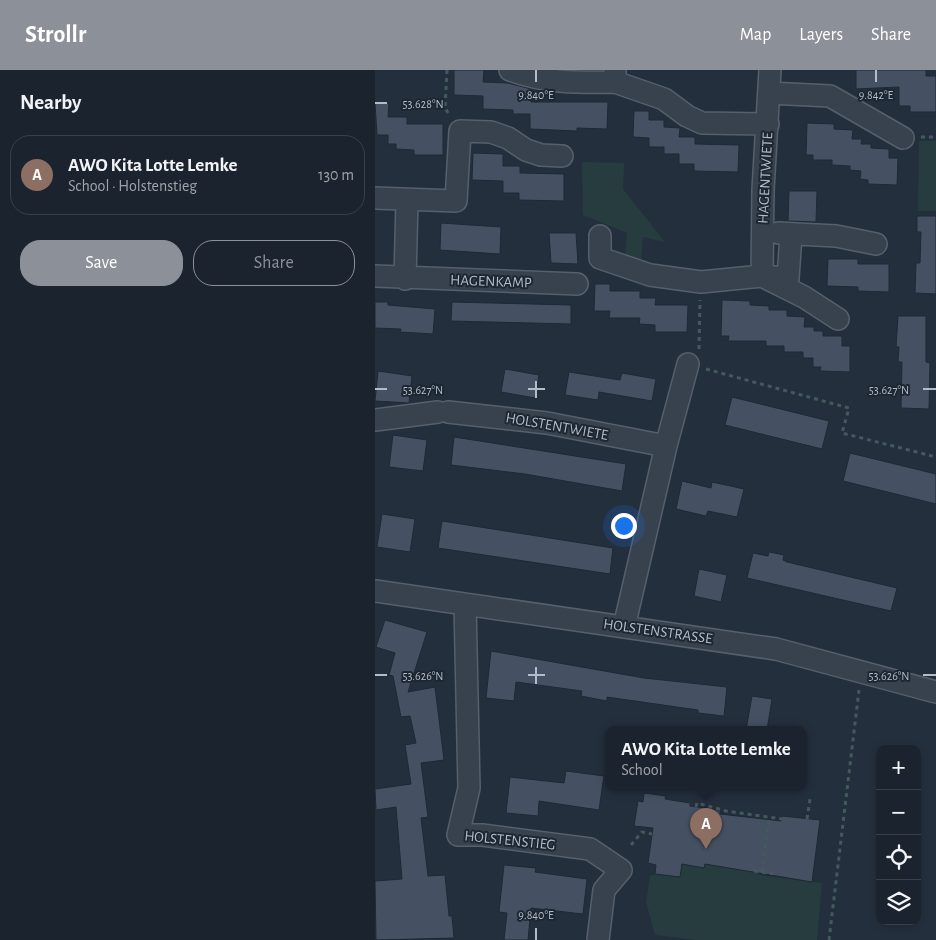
<!DOCTYPE html>
<meta charset="utf-8">
<style>
body{margin:0;font-family:"Alegreya Sans",sans-serif;background:#242b36;color:#f1f3f6}
.controls{position:absolute;right:15px;bottom:15px;display:grid;overflow:hidden;border-radius:10px;box-shadow:0 2px 8px #0003}
.controls button{width:45px;height:45px;display:grid;place-items:center;padding:0;border:0;border-bottom:1px solid #39404a;background:#1b232e;color:#f1f3f6;font:25px sans-serif}
.you{position:absolute;left:248px;top:455px;width:18px;height:18px;margin:-12px;border:4px solid #fff;border-radius:50%;background:#1a73e8;box-shadow:0 0 0 8px #1a73e833}
.badge{display:grid;place-items:center;width:32px;height:32px;border-radius:50%;background:#8c9099;color:#fff;font-size:16px;font-weight:700}
.pin{position:absolute;translate:-50% -41px;filter:drop-shadow(0 1px 2px #0008)}
.pin::after{content:'';position:absolute;top:26px;width:18px;height:15px;background:inherit;clip-path:polygon(0 0,100% 0,50% 100%)}
.popup{position:absolute;left:230px;top:656px;width:202px;height:65px;box-sizing:border-box;display:grid;place-content:center;border-radius:10px;background:#1b232e;filter:drop-shadow(0 1px 4px #0005);font-size:16px;white-space:nowrap;color:#a0a4aa}
.popup b{font-size:19px;color:#f1f3f6}
.popup::after{content:'';position:absolute;left:50%;top:100%;margin-left:-10px;border:10px solid transparent;border-top-color:#1b232e}
.list{margin:0;padding:0;list-style:none}
h2{display:flex;justify-content:space-between;align-items:center;height:65px;margin:0;padding:0 20px;font-size:21px}
h2 small{font-size:16px;font-weight:400;color:#a0a4aa}
.list li{display:grid;grid-template-columns:32px 1fr auto;gap:15px;align-items:center;box-sizing:border-box;height:80px;margin:0 10px 10px;padding:0 10px;border:1px solid #39404a;border-radius:20px}
.list b{display:block;font-size:19px;white-space:nowrap}
.list p{margin:0;font-size:16px;white-space:nowrap;color:#a0a4aa}
.list em{font-size:16px;font-style:normal;color:#a0a4aa}
.actions{display:flex;gap:10px;padding:15px 20px}
.actions a{flex:1;padding:11px 0;border:1px solid #8c9099;border-radius:20px;text-align:center;font-size:18px;color:#8c9099}
.actions .main{background:#8c9099;color:#fff}
.icon{flex:none;width:28px;height:28px;fill:none;stroke:currentColor;stroke-width:2;stroke-linecap:round;stroke-linejoin:round}
.map{position:relative;flex:none;width:561px;height:870px;overflow:hidden}
header{display:flex;align-items:center;gap:30px;box-sizing:border-box;height:70px;padding:0 25px;background:#8c9099;color:#fff}
header strong{font-size:24px}
nav{display:flex;gap:28px;margin-inline-start:auto;font-size:18px}
main{display:flex}
aside{flex:1;background:#1b232e}
.map>svg:first-child{display:block}
.green{fill:#263c3f}
.building{fill:#455162;stroke:#1f2835}
.lines{fill:none;stroke-linecap:round;stroke-linejoin:round}
.minor-casing{stroke:#565f6c;stroke-width:24}
.path{stroke:#44595c;stroke-width:3;stroke-dasharray:4 4;stroke-linecap:butt}
.minor{stroke:#38414e;stroke-width:21}
.ticks{fill:none;stroke:#b4bcc9;stroke-width:2}
.labels{text-anchor:middle;stroke-width:4;stroke-linejoin:round;paint-order:stroke}
.street-label{font-size:15px;fill:#b4bcc9;stroke:#1d2633}
.ticks-label{font-size:12px;text-anchor:middle;fill:#b4bcc9;stroke:#1d2633;stroke-width:4;stroke-linejoin:round;paint-order:stroke}
</style>
<header>
<strong>Strollr</strong>
<nav><a>Map</a><a>Layers</a><a>Share</a></nav>
</header>
<main>
<aside>
<h2>Nearby<small></small></h2>
<ul class="list">
<li><span class="badge" style="background:#8d6e63">A</span><div><b>AWO Kita Lotte Lemke</b><p>School · Holstenstieg</p></div><em>130 m</em></li>
</ul>
<div class="actions"><a class="main">Save</a><a>Share</a></div>
</aside>
<div class="map">
<svg width="561" height="870" viewBox="0 0 561 870">
<rect width="100%" height="100%" fill="#242f3e"/>
<!-- green -->
<path class="green" d="M544 71H561V141H543Z
M207 92 249 93 248 119 290 172 268 167 266 191 250 186 252 163 208 145Z
M307 794 329 798 330 794 360 799H384V805L447 813 442 870H322L280 865 271 832 275 806 280 804 305 807Z"/>
<!-- building -->
<path class="building" d="M79 0H109L108 12 133 13 156 19V32H233L232 59 202 58V61L155 59V44H138V40L108 39V26L79 25Z
M481 0H551V6H561V42H535V36H524V17L481 19Z
M0 33H14L13 47H32V54H68V85H39V80L21 79V74H13V65H2Z
M259 41H274V50H289V57L305 58 304 67H320V74L364 75 363 102 319 101V94H304V84H289V77H274V68L258 67Z
M432 53 459 54V59L478 60 477 69H487L486 74H496V78L514 79V88H523L522 115 493 114V110L485 109 486 101 475 100V96L457 95V90H438V85H431Z
M98 83 128 84V96H145V103L189 104V131L144 130V123H128V111L97 110Z
M414 121H442L441 152 413 151Z
M542 146H561V224L540 223 541 193H545L546 162H542Z
M66 153 126 157 125 184 65 180Z
M174 163H201L203 194 176 193Z
M453 189H483V194H514V222L483 221V217L452 216Z
M220 214H235V221H265V228H281L280 235H313L312 262H280V255L264 254 265 248H234L235 241H219Z
M347 230 375 231V235L394 236V240H412V246L430 247 429 257H439V261H448V266H467V276H475V302L445 301 446 297H438V288H428V282H409V276H391V271H353L354 266H346Z
M0 232H13V235L60 239 58 264 25 262 26 259 0 258Z
M77 232 196 235V254L76 251Z
M523 246H551V292L555 293 554 339 526 338 527 292H523L524 277H521Z
M130 299 164 305 160 328 126 322Z
M3 301 37 306 34 333 0 331Z
M194 302 245 310 247 303 281 309 277 331 224 322 223 330 190 325Z
M357 327 454 351 447 379 350 355Z
M18 365 52 370 48 401 14 397Z
M79 367 251 394 247 421 150 404 76 395Z
M475 383 561 404V434L468 411Z
M307 411 336 418 337 412 369 419 362 447 333 441 331 446 301 439Z
M7 444 40 449 35 482 2 477Z
M67 451 238 478 235 504 63 478Z
M394 482 409 485 408 490 412 492 522 518 516 541 372 508 378 483 393 486Z
M324 499 352 505 346 532 319 526Z
M10 550 52 562 33 622 60 617 69 690 46 693 53 747 46 748 53 806 70 805 74 846H77L79 868 1 870 0 811 27 809 21 737 1 740 0 719 36 714 30 675 41 673 35 646 26 647 18 606 14 605 20 583 1 577Z
M116 581 269 608 352 617 349 646 323 643V640L232 627V631L206 626 207 621 141 612 139 631 111 628Z
M377 626 397 629 392 660H371Z
M191 701 229 706 224 740 164 731 163 746 131 743 135 707 189 713Z
M269 723 291 726 290 729 315 733V736L338 739 345 741V744L406 751 407 746 445 750 437 812 330 794 329 798 307 794 305 807 280 804 281 795 273 793 278 758 259 756 263 731 268 732Z
M129 795 161 798 160 802 212 809 208 844 156 838 153 870H129L132 843 124 842Z"/>
<g class="lines">
<defs>
<path id="minor" d="M135 0C170 13 204 13 240 12
M240 0V12L289 29 312 46 327 53 393 54
M395 0 388 120 387 206 413 208 416 165
M394 23 455 26 528 68
M0 128 81 131 85 61 116 62 133 68 151 80 166 85 187 86
M403 163 461 166 501 174
M225 166V188L275 205 326 212 387 206 429 227 463 249
M0 206 202 214
M30 209 32 130
M73 342 172 353 291 376
M0 350 63 342
M0 521 401 579 561 622
M90 534 94 718 83 765H107L215 779 246 800 229 820 223 870
M249 557 291 376 313 294"/>
</defs>
<!-- minor casing -->
<use href="#minor" class="minor-casing"/>
<!-- path -->
<path class="path" d="M72 0 70 38 75 46
M546 67H561
M324 279 325 230
M331 299 474 338 467 363 561 387
M321 737 322 733 351 741 407 749
M432 749 435 729
M256 775 267 762 277 764
M379 801 400 804
M387 802 394 747
M454 870 484 620"/>
<!-- minor -->
<use href="#minor" class="minor"/>
</g>
<!-- ticks -->
<path class="ticks" d="M161 0V12M501 0V12M0 33H12M161 311V328M0 319H12M153 319H170M548 319H561M161 597V614M0 605H12M153 605H170M548 605H561M161 858V870"/>
<g class="labels">
<!-- street labels -->
<g class="street-label">
<text transform="translate(390 108) rotate(-87)" y="5">HAGENTWIETE</text>
<text transform="translate(116 211) rotate(2)" y="5">HAGENKAMP</text>
<text transform="translate(182 356) rotate(10)" y="5">HOLSTENTWIETE</text>
<text transform="translate(283 561) rotate(8)" y="5">HOLSTENSTRASSE</text>
<text transform="translate(135 770) rotate(6)" y="5">HOLSTENSTIEG</text>
</g>
</g>
<g class="ticks-label">
<text x="161" y="29">9.840°E</text>
<text x="501" y="29">9.842°E</text>
<text x="48" y="38">53.628°N</text>
<text x="48" y="324">53.627°N</text>
<text x="514" y="324">53.627°N</text>
<text x="48" y="610">53.626°N</text>
<text x="514" y="610">53.626°N</text>
<text x="161" y="849">9.840°E</text>
</g>
</svg>
<div class="controls">
<button>+</button>
<button>−</button>
<button><svg class="icon" aria-label="locate" viewBox="0 0 24 24"><circle cx="12" cy="12" r="6"/><path d="M12 2v4M12 18v4M2 12h4M18 12h4"/></svg></button>
<button><svg class="icon" aria-label="layers" viewBox="0 0 24 24"><path d="M12 4l9 5-9 5-9-5zM3 14l9 5 9-5"/></svg></button>
</div>
<div class="you"></div>
<div class="pin badge" style="left:331px;top:779px;background:#8d6e63">A</div>
<div class="popup"><b>AWO Kita Lotte Lemke</b>School</div>
</div>
</main>
